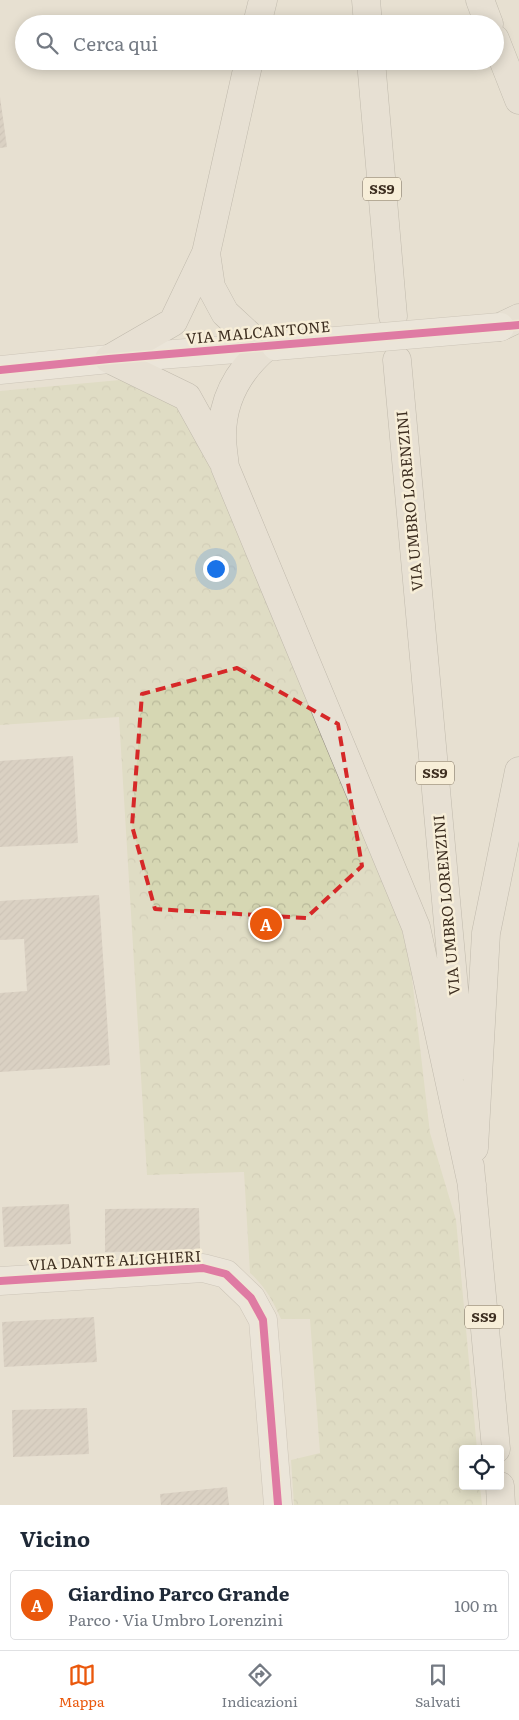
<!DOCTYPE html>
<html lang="it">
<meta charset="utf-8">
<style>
body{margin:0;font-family:Literata,serif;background:#f6f6f7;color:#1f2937}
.controls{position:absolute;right:15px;bottom:15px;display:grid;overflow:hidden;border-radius:5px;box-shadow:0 2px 12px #0003}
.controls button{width:45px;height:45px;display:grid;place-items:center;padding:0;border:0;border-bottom:1px solid #e0e1e3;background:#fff;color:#1f2937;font:25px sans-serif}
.you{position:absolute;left:215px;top:568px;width:18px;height:18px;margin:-12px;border:4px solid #fff;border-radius:50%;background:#1a73e8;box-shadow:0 0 0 8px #1a73e833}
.badge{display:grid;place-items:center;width:32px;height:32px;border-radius:50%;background:#ea580c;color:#fff;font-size:16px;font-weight:700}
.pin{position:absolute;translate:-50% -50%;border:2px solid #fff;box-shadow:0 1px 5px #0006}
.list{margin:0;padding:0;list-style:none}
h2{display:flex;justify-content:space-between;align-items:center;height:65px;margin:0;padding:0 20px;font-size:21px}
h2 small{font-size:16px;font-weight:400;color:#747a83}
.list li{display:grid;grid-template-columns:32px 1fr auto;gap:15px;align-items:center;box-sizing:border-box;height:70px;margin:0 10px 10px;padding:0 10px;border:1px solid #e0e1e3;border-radius:5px}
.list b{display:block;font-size:19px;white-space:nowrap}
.list p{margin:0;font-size:16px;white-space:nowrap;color:#747a83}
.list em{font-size:16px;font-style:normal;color:#747a83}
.icon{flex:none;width:28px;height:28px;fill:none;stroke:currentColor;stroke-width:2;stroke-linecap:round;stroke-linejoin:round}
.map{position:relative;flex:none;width:519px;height:1505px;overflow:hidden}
.search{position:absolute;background:#fff;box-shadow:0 2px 12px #0003;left:15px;right:15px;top:15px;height:55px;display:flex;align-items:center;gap:12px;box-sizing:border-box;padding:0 18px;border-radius:28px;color:#747a83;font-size:19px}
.sheet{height:145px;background:#fff}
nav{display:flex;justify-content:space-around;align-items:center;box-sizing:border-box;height:70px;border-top:1px solid #e0e1e3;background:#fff;font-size:14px;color:#747a83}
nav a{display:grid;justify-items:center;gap:2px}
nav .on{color:#ea580c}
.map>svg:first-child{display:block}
.park{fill:url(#park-crowns)}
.building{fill:url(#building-hatch)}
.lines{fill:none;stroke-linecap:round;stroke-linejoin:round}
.minor-casing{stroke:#ada599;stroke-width:29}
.major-casing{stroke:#928b80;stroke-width:29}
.minor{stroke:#efebe3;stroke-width:28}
.major{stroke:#e6e1d4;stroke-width:28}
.minor-bridge-casing{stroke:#ada599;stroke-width:29;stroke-linecap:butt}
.minor-bridge{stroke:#efebe3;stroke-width:28}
.cycleway-casing{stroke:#f7eed8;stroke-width:11}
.cycleway{stroke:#d6006c;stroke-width:8}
.marked{fill:none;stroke:#d62828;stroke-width:4;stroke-dasharray:10 6;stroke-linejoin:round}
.labels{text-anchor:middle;stroke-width:5;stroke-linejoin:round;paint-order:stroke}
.shield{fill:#f7eed8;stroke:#756857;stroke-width:1}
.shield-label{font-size:14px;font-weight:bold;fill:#3d2e20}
.street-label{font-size:15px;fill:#3d2e20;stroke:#f7eed8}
</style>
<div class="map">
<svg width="519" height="1505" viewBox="0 0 519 1505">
<defs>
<pattern id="park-crowns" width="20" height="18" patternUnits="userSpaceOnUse" patternTransform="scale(1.25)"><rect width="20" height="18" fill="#d6d7b3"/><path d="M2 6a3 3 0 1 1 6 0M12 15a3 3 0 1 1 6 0" fill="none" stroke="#b9b99a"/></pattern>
<pattern id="building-hatch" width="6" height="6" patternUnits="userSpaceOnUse" patternTransform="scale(1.25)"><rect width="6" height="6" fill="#cbbfb2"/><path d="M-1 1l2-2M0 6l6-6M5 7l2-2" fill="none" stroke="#afa499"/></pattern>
</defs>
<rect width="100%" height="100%" fill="#e7e0d1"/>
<!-- park -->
<path class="park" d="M120 380 158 393 185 411 209 442 391 888 410 961 430 1133 456 1220 477 1449H463V1486H480L482 1505H294L291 1460 320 1453 310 1319H281C273 1301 265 1286 250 1273L244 1172 147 1175 119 717 0 725V391Z"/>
<!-- building -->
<path class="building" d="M0 97 7 147 0 148Z
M73 756 78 843 0 847V761Z
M99 895 110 1065 0 1072V993L27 991 24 939 0 940V901Z
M69 1204 71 1244 4 1247 2 1207Z
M199 1208 200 1251 105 1252V1209Z
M94 1317 97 1362 4 1367 2 1322Z
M87 1408 89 1454 13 1457 12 1410Z
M227 1487 229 1505H161L160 1494Z"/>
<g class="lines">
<defs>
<path id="minor" d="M0 370 109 359 276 346
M0 1281 203 1268 226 1274 251 1298 263 1320 278 1505"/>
<path id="major" d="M366 0 368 24
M480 0 489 24
M257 24 263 0
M495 39 519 100
M249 61 206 253 211 287 225 313 252 338 266 347C239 370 222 398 222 436 222 446 224 457 225 467L416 927 472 1185
M371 61 393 316
M500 327 519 318
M109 359 187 397 222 460
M109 359 173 322 206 253
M397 360 461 1066
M474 1148 486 933 519 771
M470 1166 496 1449
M500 1486 501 1505"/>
</defs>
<!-- minor casing -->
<use href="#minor" class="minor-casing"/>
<!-- major casing -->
<use href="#major" class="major-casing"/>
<!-- minor -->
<use href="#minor" class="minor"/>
<!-- major -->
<use href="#major" class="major"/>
<defs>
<path id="minor-bridge" d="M276 346 500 327"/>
</defs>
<!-- minor-bridge casing -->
<use href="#minor-bridge" class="minor-bridge-casing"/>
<!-- minor-bridge -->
<use href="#minor-bridge" class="minor-bridge"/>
<defs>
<path id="cycleway" d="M0 370 109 359 519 325
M0 1281 203 1268 226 1274 251 1298 263 1320 278 1505"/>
</defs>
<!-- cycleway casing -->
<use href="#cycleway" class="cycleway-casing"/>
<!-- cycleway -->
<use href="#cycleway" class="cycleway"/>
</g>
<!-- marked area -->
<path d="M0 0H519V1505H0ZM237 668 338 724 362 866 306 918 155 909 132 826 142 694Z" fill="#e7e0d1" fill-opacity=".55" fill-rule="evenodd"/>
<path class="marked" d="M237 668 338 724 362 866 306 918 155 909 132 826 142 694Z"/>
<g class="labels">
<!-- shield labels -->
<g class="shield">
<rect x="363" y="177.5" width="38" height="23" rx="4"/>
<rect x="416" y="761.5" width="38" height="23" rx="4"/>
<rect x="465" y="1305.5" width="38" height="23" rx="4"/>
</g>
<g class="shield-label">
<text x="382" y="194">SS9</text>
<text x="435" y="778">SS9</text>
<text x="484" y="1322">SS9</text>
</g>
<!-- street labels -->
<g class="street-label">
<text transform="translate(258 333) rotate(-5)" y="5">VIA MALCANTONE</text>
<text transform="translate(410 501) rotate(-95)" y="5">VIA UMBRO LORENZINI</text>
<text transform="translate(447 905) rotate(-95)" y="5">VIA UMBRO LORENZINI</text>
<text transform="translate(115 1261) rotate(-3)" y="5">VIA DANTE ALIGHIERI</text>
</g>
</g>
</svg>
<div class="controls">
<button><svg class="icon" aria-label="locate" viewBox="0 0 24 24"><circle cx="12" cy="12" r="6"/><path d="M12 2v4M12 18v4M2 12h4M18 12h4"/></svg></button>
</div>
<div class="you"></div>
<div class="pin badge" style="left:266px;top:924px">A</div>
<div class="search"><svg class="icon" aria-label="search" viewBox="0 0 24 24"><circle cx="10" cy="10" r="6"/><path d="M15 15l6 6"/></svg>Cerca qui</div>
</div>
<section class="sheet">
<h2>Vicino<small></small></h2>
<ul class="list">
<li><span class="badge">A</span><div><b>Giardino Parco Grande</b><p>Parco · Via Umbro Lorenzini</p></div><em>100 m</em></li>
</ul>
</section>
<nav>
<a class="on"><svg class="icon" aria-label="map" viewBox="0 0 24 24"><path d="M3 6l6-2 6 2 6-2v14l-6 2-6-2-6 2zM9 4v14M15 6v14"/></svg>Mappa</a>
<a><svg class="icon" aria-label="directions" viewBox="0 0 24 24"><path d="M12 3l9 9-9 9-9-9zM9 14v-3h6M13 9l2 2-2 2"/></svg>Indicazioni</a>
<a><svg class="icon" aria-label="saved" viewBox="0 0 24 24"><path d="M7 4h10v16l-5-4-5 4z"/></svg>Salvati</a>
</nav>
